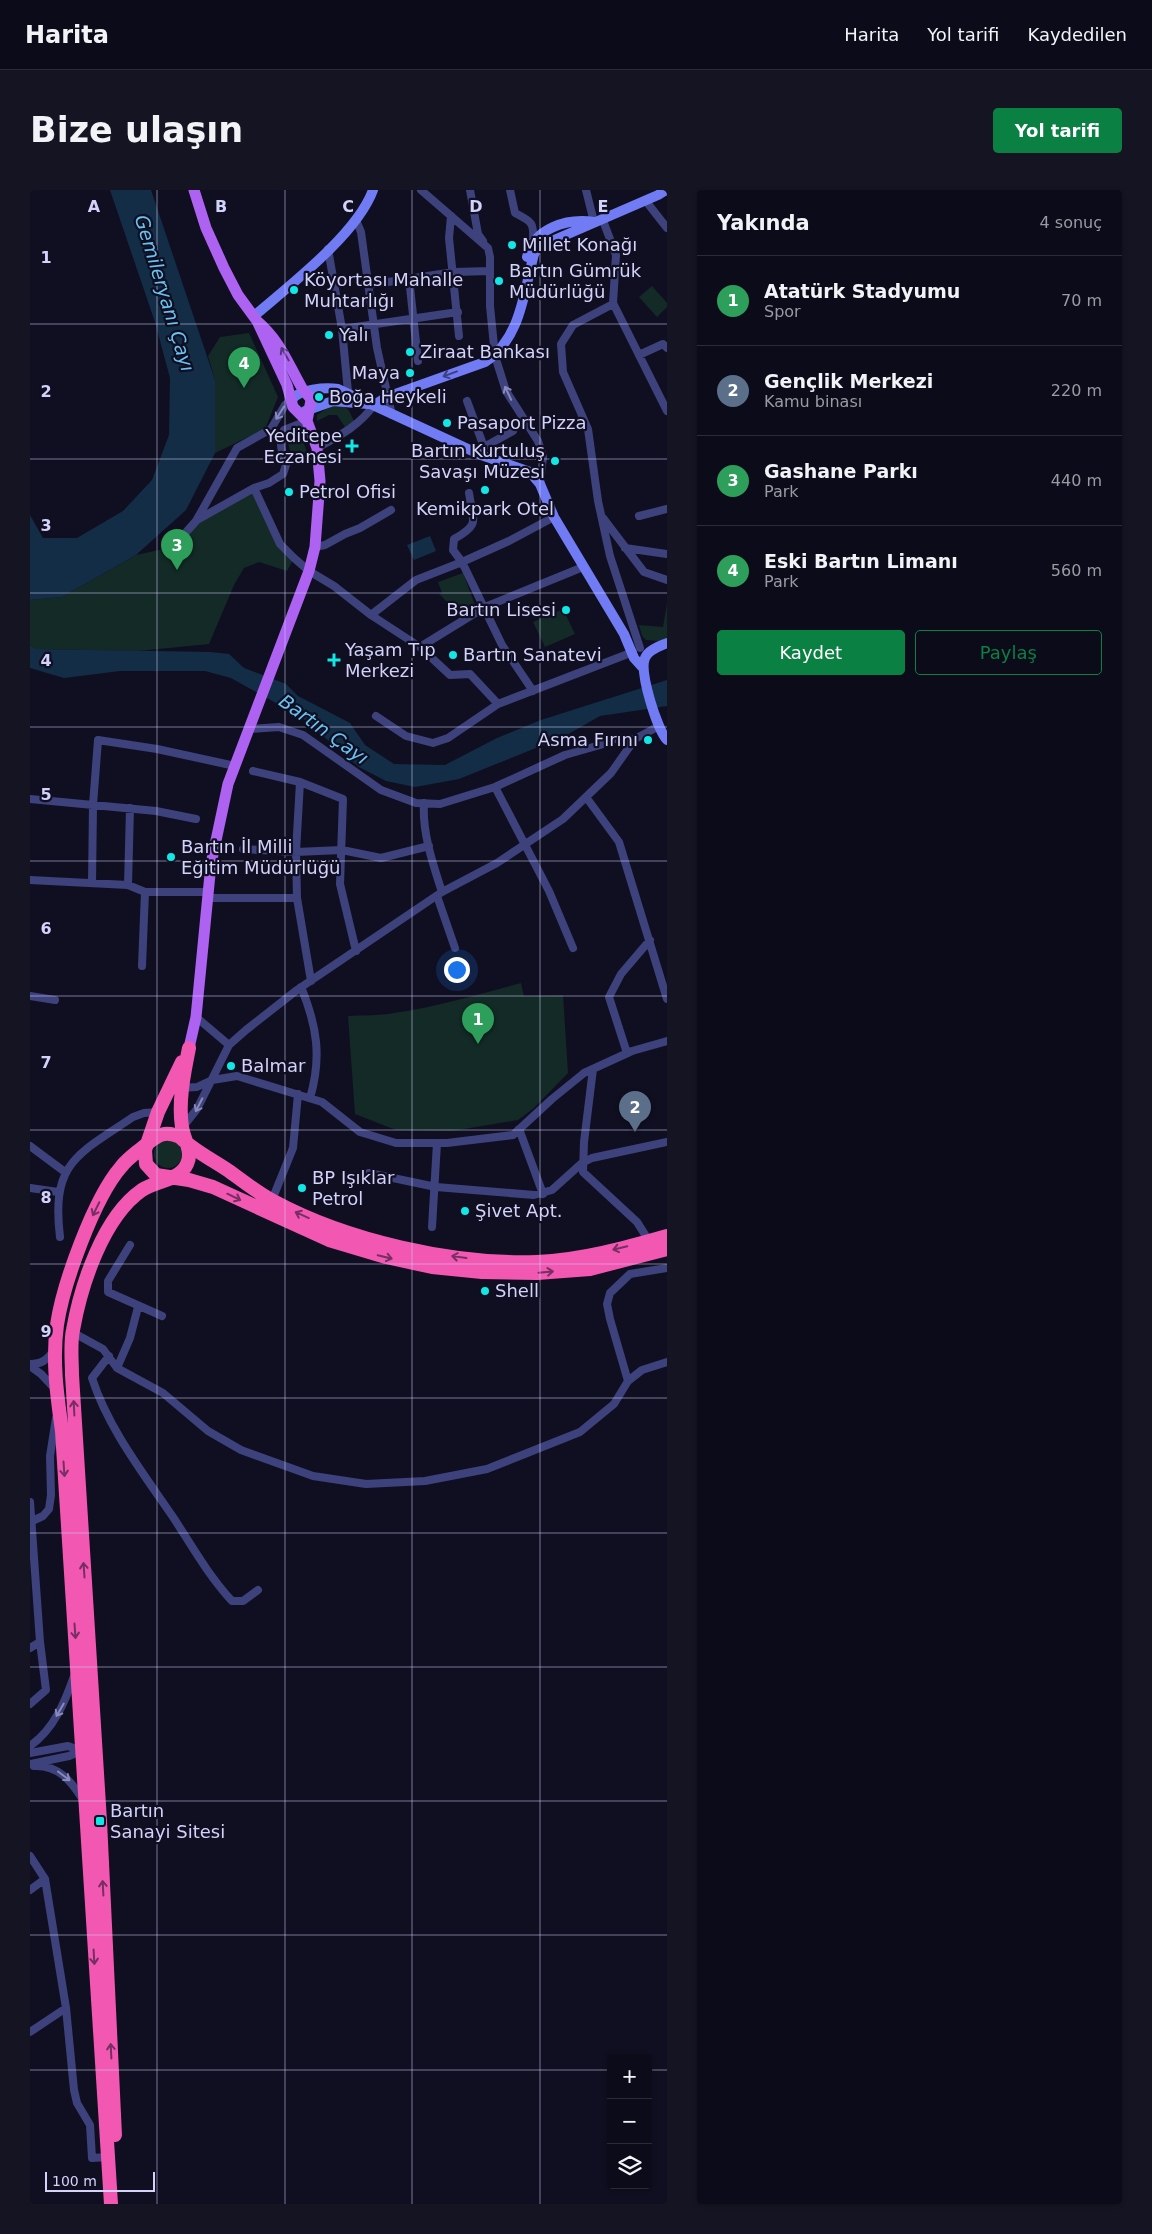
<!DOCTYPE html>
<html lang="tr">
<meta charset="utf-8">
<style>
body{margin:0;font-family:"DejaVu Sans",sans-serif;background:#151422;color:#f1f3f6}
.controls{position:absolute;right:15px;bottom:15px;display:grid;overflow:hidden;border-radius:5px;box-shadow:0 1px 4px #0004}
.controls button{width:45px;height:45px;display:grid;place-items:center;padding:0;border:0;border-bottom:1px solid #2c2b38;background:#0c0b19;color:#f1f3f6;font:25px sans-serif}
.scale{position:absolute;left:15px;bottom:12px;width:110px;box-sizing:border-box;padding-left:5px;border:2px solid #d2d2fb;border-top:0;font-size:14px;line-height:18px;white-space:nowrap;color:#d2d2fb;-webkit-text-stroke:4px #100f21;paint-order:stroke}
.you{position:absolute;left:426px;top:779px;width:18px;height:18px;margin:-12px;border:4px solid #fff;border-radius:50%;background:#1a73e8;box-shadow:0 0 0 8px #1a73e833}
.badge{display:grid;place-items:center;width:32px;height:32px;border-radius:50%;background:#0b8043;color:#fff;font-size:16px;font-weight:700}
.pin{position:absolute;translate:-50% -41px;filter:drop-shadow(0 1px 2px #0008)}
.pin::after{content:'';position:absolute;top:26px;width:18px;height:15px;background:inherit;clip-path:polygon(0 0,100% 0,50% 100%)}
.list{margin:0;padding:0;list-style:none}
h2{display:flex;justify-content:space-between;align-items:center;height:65px;margin:0;padding:0 20px;font-size:21px}
h2 small{font-size:16px;font-weight:400;color:#9a9ba2}
.list li{display:grid;grid-template-columns:32px 1fr auto;gap:15px;align-items:center;box-sizing:border-box;height:90px;padding:0 20px;border-top:1px solid #2c2b38}
.list b{display:block;font-size:19px;white-space:nowrap}
.list p{margin:0;font-size:16px;white-space:nowrap;color:#9a9ba2}
.list em{font-size:16px;font-style:normal;color:#9a9ba2}
.actions{display:flex;gap:10px;padding:15px 20px}
.actions a{flex:1;padding:11px 0;border:1px solid #0b8043;border-radius:5px;text-align:center;font-size:18px;color:#0b8043}
.actions .main{background:#0b8043;color:#fff}
.icon{flex:none;width:28px;height:28px;fill:none;stroke:currentColor;stroke-width:2;stroke-linecap:round;stroke-linejoin:round}
.map{position:relative;flex:none;width:637px;height:2014px;overflow:hidden;border-radius:5px}
header{display:flex;align-items:center;gap:30px;box-sizing:border-box;height:70px;padding:0 25px;background:#0c0b19;border-bottom:1px solid #2c2b38}
header strong{font-size:24px}
nav{display:flex;gap:28px;margin-inline-start:auto;font-size:18px}
.intro{display:flex;align-items:center;justify-content:space-between;box-sizing:border-box;height:120px;padding:0 30px}
h1{margin:0;font-size:35px}
.button{padding:12px 22px;border-radius:5px;background:#0b8043;color:#fff;font-size:18px;font-weight:700}
main{display:flex;gap:30px;padding:0 30px}
aside{flex:1;background:#0c0b19;border-radius:5px;box-shadow:0 1px 4px #0004}
.map>svg:first-child{display:block}
.green{fill:#132a27}
.water{fill:#132d46}
.lines{fill:none;stroke-linecap:round;stroke-linejoin:round}
.street{stroke:#3e427c;stroke-width:8}
.secondary{stroke:#717cf4;stroke-width:10}
.primary{stroke:#ad62f2;stroke-width:11}
.highway{stroke:#f257b2;stroke-width:14}
.oneway{stroke:#57347f}
.oneway2{stroke:#3c4080}
.oneway3{stroke:#888abc}
.oneway4{stroke:#762f62}
.grid{fill:none;stroke:#d2d2fb;stroke-width:1;stroke-opacity:0.55}
.poi-dot{fill:#13e7e5;stroke:#100f21;stroke-width:2}
.labels{text-anchor:middle;stroke-width:4.5;stroke-linejoin:round;paint-order:stroke}
.poi-label{font-size:18px;fill:#d2d2fb;stroke:#100f21;text-anchor:start}
.water-label{font-size:19px;font-style:italic;fill:#69c2f3;stroke:#100f21}
.grid-label{font-size:16px;text-anchor:middle;font-weight:bold;fill:#d2d2fb;stroke:#100f21;stroke-width:4.5;stroke-linejoin:round;paint-order:stroke}
</style>
<header>
<strong>Harita</strong>
<nav><a>Harita</a><a>Yol tarifi</a><a>Kaydedilen</a></nav>
</header>
<div class="intro"><h1>Bize ulaşın</h1><a class="button">Yol tarifi</a></div>
<main>
<div class="map">
<svg width="637" height="2014" viewBox="0 0 637 2014">
<rect width="100%" height="100%" fill="#100f21"/>
<!-- green -->
<path class="green" d="M622 96 637 113V117L627 127 609 107Z
M219 143 248 207 235 239 185 263V190L178 166 190 147Z
M301 216C318 216 317 216 324 231L315 237 307 225H299L287 231V225Z
M270 242 279 268 268 276C261 261 250 250 270 242Z
M224 298 250 354 264 368 257 381 229 372 214 378 204 395 179 454 108 461 6 459 0 455V410L32 407 106 365 143 357 166 331Z
M433 383 445 415 431 425 409 404 412 403 408 392Z
M637 413V448L630 451 616 450 612 446 609 435 633 437Z
M533 419 545 444 515 457 503 432Z
M491 793 494 806 533 805 538 883 504 918 488 930 422 941 366 940 325 924 318 826C333 825 349 826 364 823 407 817 449 804 491 793Z
M124 964a14 14 0 1 1 28 0a14 14 0 1 1-28 0Z"/>
<!-- water -->
<path class="water" d="M80 0H121L185 190V263L156 320 106 365 32 407 0 410V325L13 348H47L93 321 122 290 139 245 140 188 125 132Z
M400 346 406 361 384 370 377 355Z
M0 455 6 459 181 462 199 464 214 478 256 494 268 506 320 533 335 555 364 574 415 575 467 548 511 530 637 490V516L570 526 533 547 429 589 385 597 356 591 329 577 271 527 201 488 175 481H90L34 488 0 478Z"/>
<g class="lines">
<!-- street -->
<path class="street" d="M391 0 458 58 460 67V116L465 166 476 201 508 251 513 267 510 294
M440 0 448 44 453 51
M480 0 485 23C502 32 504 32 503 51L505 54
M556 0 564 32
M615 10 637 38
M421 26 419 48 429 146
M572 28 586 65 583 113 637 221
M326 30 331 42 347 158 362 225
M298 59 312 139 318 202 320 205
M379 88 388 171
M338 95 424 82 460 81
M583 114 543 135 531 154 533 182 558 239 568 311 580 366 610 458
M312 139 428 122
M609 165 633 154 637 158
M437 211 454 257
M287 258C309 246 329 236 344 215
M453 261 454 257 483 241
M224 298 250 354 264 368 279 381 304 396 341 425 390 457 420 485 440 484 468 514
M439 303C443 331 451 334 424 349L423 360 432 372 479 351 524 327
M609 326 637 319
M573 328 614 382 637 390
M167 330 224 298 239 293 253 284 256 275C252 263 248 252 254 240L277 231
M143 357 166 331 207 258 241 239 255 215 262 210
M285 357 295 355 315 344 330 338 361 320
M595 358 637 364
M341 425 386 390 432 372 472 455 503 501
M390 457 455 417 553 377
M346 526 376 546 403 553 418 548 468 514 603 462
M219 539 249 537 273 545 351 600 386 613 410 614 465 597 535 565 570 555 587 548 605 549
M223 581 270 592 313 609 310 694 326 761
M270 592 266 662 267 708 281 791
M465 597 519 701 543 758
M556 607 589 652 637 809
M0 609 126 621 166 629
M394 613C392 643 403 674 412 702
M100 618 98 695 115 702H177
M213 659 266 662 312 660 351 668 399 656
M0 690 98 695
M62 693 63 615 68 550 127 559 205 576
M407 706 425 758
M177 708H267
M112 776 115 702
M271 797C287 836 292 867 280 908
M0 806 25 810
M166 827 199 855
M597 863 579 807 591 784 620 750
M563 879 554 952 553 982 607 1032 619 1051
M149 898 167 897 182 890 207 886 292 912 330 942 366 953H417L483 945 522 909 554 883 602 861 637 851
M152 938 167 919 199 855 216 840 267 800 412 702 467 673 533 629 581 583 605 549 629 536
M489 939 513 1004
M0 956 35 982
M339 983 406 997 504 1005 522 1000 552 973 562 968 637 952
M0 998 28 1002
M242 1010 263 958 268 904
M402 1037 407 953
M30 1047C21 972 47 965 103 927L114 923 128 922
M100 1055 78 1091V1102L132 1126
M42 1142 73 1159 87 1178 133 1203 178 1241 211 1260 283 1286 336 1294 395 1291 457 1279 550 1242 584 1214 598 1191 612 1180 637 1172
M79 1166 62 1188C78 1238 113 1283 143 1327 162 1356 178 1385 202 1411H213L228 1400
M0 1174C12 1174 17 1170 24 1160
M0 1176 11 1184 26 1200
M87 1178 100 1148 108 1117
M598 1191 580 1129 577 1114 580 1103 600 1084 637 1078
M0 1312 10 1452 16 1500 0 1514
M0 1332 13 1326 19 1319 21 1305 20 1266 26 1228
M0 1458 10 1452
M0 1556C24 1539 35 1512 44 1486
M0 1563 38 1556 52 1561
M0 1574 39 1566 53 1560
M4 1576C29 1575 41 1591 53 1610
M0 1666 15 1689 0 1700
M15 1689 36 1818 44 1900 47 1913 60 1935 62 1968 78 1967
M0 1842 36 1818"/>
<!-- secondary -->
<path class="secondary" d="M497 67C504 38 537 28 564 32
M224 126C260 95 327 44 343 0
M262 210C268 199 296 197 308 199L451 265 500 282 510 294 524 327 594 444 604 468 613 478
M344 215 357 207 455 172C491 149 494 101 504 64L508 57 628 5 636 0
M275 221 303 211 338 214
M637 453C630 456 618 460 615 468 609 482 627 539 637 550"/>
<!-- primary -->
<path class="primary" d="M164 0 176 38 194 78 208 105 227 131 257 195 263 217 277 231
M159 858 166 827 181 674 198 594 279 381 285 357 290 291 287 258 277 231 281 210C279 205 275 203 272 198 257 172 251 152 227 131"/>
<!-- highway -->
<path class="highway" d="M152 872 128 922 115 960 116 974 126 985 159 990 183 997 299 1050 356 1067 402 1077 452 1082 507 1083 560 1079 637 1059
M85 1945 70 1631 42 1185C42 1171 40 1154 43 1140 51 1095 73 1027 112 1000 126 991 150 990 157 974 163 962 154 950 152 937 148 912 154 883 159 858
M81 2014 32 1241C27 1205 22 1170 27 1135 33 1094 64 1008 91 977 97 969 106 963 113 957 126 947 133 939 150 947 164 961 183 970 199 981 214 992 228 1003 243 1011 317 1051 423 1075 507 1072 551 1070 595 1058 637 1046"/>
</g>
<!-- one-way arrows -->
<defs><path id="oneway-shaft" d="M-6 0H5M1.5-3L5.5 0L1.5 3" fill="none" stroke-width="1.6" stroke-linecap="round" stroke-linejoin="round" transform="scale(1.25)"/></defs>
<use class="oneway" href="#oneway-shaft" transform="translate(255 164) rotate(-120)"/>
<use class="oneway2" href="#oneway-shaft" transform="translate(420 184) rotate(160)"/>
<g class="oneway3">
<use href="#oneway-shaft" transform="translate(478 203) rotate(-115)"/>
<use href="#oneway-shaft" transform="translate(250 223) rotate(122)"/>
<use href="#oneway-shaft" transform="translate(169 915) rotate(117)"/>
<use href="#oneway-shaft" transform="translate(30 1520) rotate(120)"/>
<use href="#oneway-shaft" transform="translate(34 1586) rotate(37)"/>
</g>
<g class="oneway4">
<use href="#oneway-shaft" transform="translate(204 1007) rotate(26)"/>
<use href="#oneway-shaft" transform="translate(66 1019) rotate(116)"/>
<use href="#oneway-shaft" transform="translate(272 1025) rotate(-156)"/>
<use href="#oneway-shaft" transform="translate(590 1058) rotate(167)"/>
<use href="#oneway-shaft" transform="translate(355 1067) rotate(14)"/>
<use href="#oneway-shaft" transform="translate(429 1067) rotate(-172)"/>
<use href="#oneway-shaft" transform="translate(516 1082) rotate(-5)"/>
<use href="#oneway-shaft" transform="translate(44 1218) rotate(-93)"/>
<use href="#oneway-shaft" transform="translate(34 1279) rotate(86)"/>
<use href="#oneway-shaft" transform="translate(54 1380) rotate(-94)"/>
<use href="#oneway-shaft" transform="translate(45 1441) rotate(86)"/>
<use href="#oneway-shaft" transform="translate(73 1698) rotate(-93)"/>
<use href="#oneway-shaft" transform="translate(64 1767) rotate(87)"/>
<use href="#oneway-shaft" transform="translate(81 1861) rotate(-93)"/>
</g>
<!-- grid -->
<path class="grid" d="M127 0V2014M255 0V2014M382 0V2014M510 0V2014M0 134H637M0 269H637M0 403H637M0 537H637M0 671H637M0 806H637M0 940H637M0 1074H637M0 1208H637M0 1343H637M0 1477H637M0 1611H637M0 1745H637M0 1880H581M618 1880H637"/>
<!-- markers -->
<g class="poi-dot">
<circle cx="482" cy="55" r="5"/>
<circle cx="469" cy="91" r="5"/>
<circle cx="264" cy="100" r="5"/>
<circle cx="299" cy="145" r="5"/>
<circle cx="380" cy="162" r="5"/>
<circle cx="380" cy="183" r="5"/>
<circle cx="289" cy="207" r="5"/>
<circle cx="417" cy="233" r="5"/>
<path d="M319.5 248.5h5v5h5v5h-5v5h-5v-5h-5v-5h5z"/>
<circle cx="525" cy="271" r="5"/>
<circle cx="455" cy="300" r="5"/>
<circle cx="259" cy="302" r="5"/>
<circle cx="536" cy="420" r="5"/>
<circle cx="423" cy="465" r="5"/>
<path d="M301.5 462.5h5v5h5v5h-5v5h-5v-5h-5v-5h5z"/>
<circle cx="618" cy="550" r="5"/>
<circle cx="141" cy="667" r="5"/>
<circle cx="201" cy="876" r="5"/>
<circle cx="272" cy="998" r="5"/>
<circle cx="435" cy="1021" r="5"/>
<circle cx="455" cy="1101" r="5"/>
<rect x="65" y="1626" width="10" height="10" rx="2.5"/>
</g>
<g class="labels">
<!-- poi labels -->
<g class="poi-label">
<text x="492" y="61">Millet Konağı</text>
<text x="479" y="87">Bartın Gümrük<tspan x="479" dy="21">Müdürlüğü</tspan></text>
<text x="274" y="96">Köyortası Mahalle<tspan x="274" dy="21">Muhtarlığı</tspan></text>
<text x="309" y="151">Yalı</text>
<text x="390" y="168">Ziraat Bankası</text>
<text x="370" y="189" text-anchor="end">Maya</text>
<text x="299" y="213">Boğa Heykeli</text>
<text x="427" y="239">Pasaport Pizza</text>
<text x="312" y="252" text-anchor="end">Yeditepe<tspan x="312" dy="21">Eczanesi</tspan></text>
<text x="515" y="267" text-anchor="end">Bartın Kurtuluş<tspan x="515" dy="21">Savaşı Müzesi</tspan></text>
<text x="269" y="308">Petrol Ofisi</text>
<text x="455" y="325" text-anchor="middle">Kemikpark Otel</text>
<text x="526" y="426" text-anchor="end">Bartın Lisesi</text>
<text x="315" y="466">Yaşam Tıp<tspan x="315" dy="21">Merkezi</tspan></text>
<text x="433" y="471">Bartın Sanatevi</text>
<text x="608" y="556" text-anchor="end">Asma Fırını</text>
<text x="151" y="663">Bartın İl Milli<tspan x="151" dy="21">Eğitim Müdürlüğü</tspan></text>
<text x="211" y="882">Balmar</text>
<text x="282" y="994">BP Işıklar<tspan x="282" dy="21">Petrol</tspan></text>
<text x="445" y="1027">Şivet Apt.</text>
<text x="465" y="1107">Shell</text>
<text x="80" y="1627">Bartın<tspan x="80" dy="21">Sanayi Sitesi</tspan></text>
</g>
<!-- water labels -->
<g class="water-label">
<text transform="translate(135 103) rotate(73)" y="7">Gemileryanı Çayı</text>
<text transform="translate(294 539) rotate(36)" y="7">Bartın Çayı</text>
</g>
</g>
<g class="grid-label">
<text x="64" y="22">A</text>
<text x="191" y="22">B</text>
<text x="318" y="22">C</text>
<text x="446" y="22">D</text>
<text x="573" y="22">E</text>
<text x="16" y="73">1</text>
<text x="16" y="207">2</text>
<text x="16" y="341">3</text>
<text x="16" y="476">4</text>
<text x="16" y="610">5</text>
<text x="16" y="744">6</text>
<text x="16" y="878">7</text>
<text x="16" y="1013">8</text>
<text x="16" y="1147">9</text>
</g>
</svg>
<div class="controls">
<button>+</button>
<button>−</button>
<button><svg class="icon" aria-label="layers" viewBox="0 0 24 24"><path d="M12 4l9 5-9 5-9-5zM3 14l9 5 9-5"/></svg></button>
</div>
<div class="scale">100 m</div>
<div class="you"></div>
<div class="pin badge" style="left:448px;top:854px;background:#2e9e5b">1</div>
<div class="pin badge" style="left:605px;top:942px;background:#5c6f8a">2</div>
<div class="pin badge" style="left:147px;top:380px;background:#2e9e5b">3</div>
<div class="pin badge" style="left:214px;top:198px;background:#2e9e5b">4</div>
</div>
<aside>
<h2>Yakında<small>4 sonuç</small></h2>
<ul class="list">
<li><span class="badge" style="background:#2e9e5b">1</span><div><b>Atatürk Stadyumu</b><p>Spor</p></div><em>70 m</em></li>
<li><span class="badge" style="background:#5c6f8a">2</span><div><b>Gençlik Merkezi</b><p>Kamu binası</p></div><em>220 m</em></li>
<li><span class="badge" style="background:#2e9e5b">3</span><div><b>Gashane Parkı</b><p>Park</p></div><em>440 m</em></li>
<li><span class="badge" style="background:#2e9e5b">4</span><div><b>Eski Bartın Limanı</b><p>Park</p></div><em>560 m</em></li>
</ul>
<div class="actions"><a class="main">Kaydet</a><a>Paylaş</a></div>
</aside>
</main>
